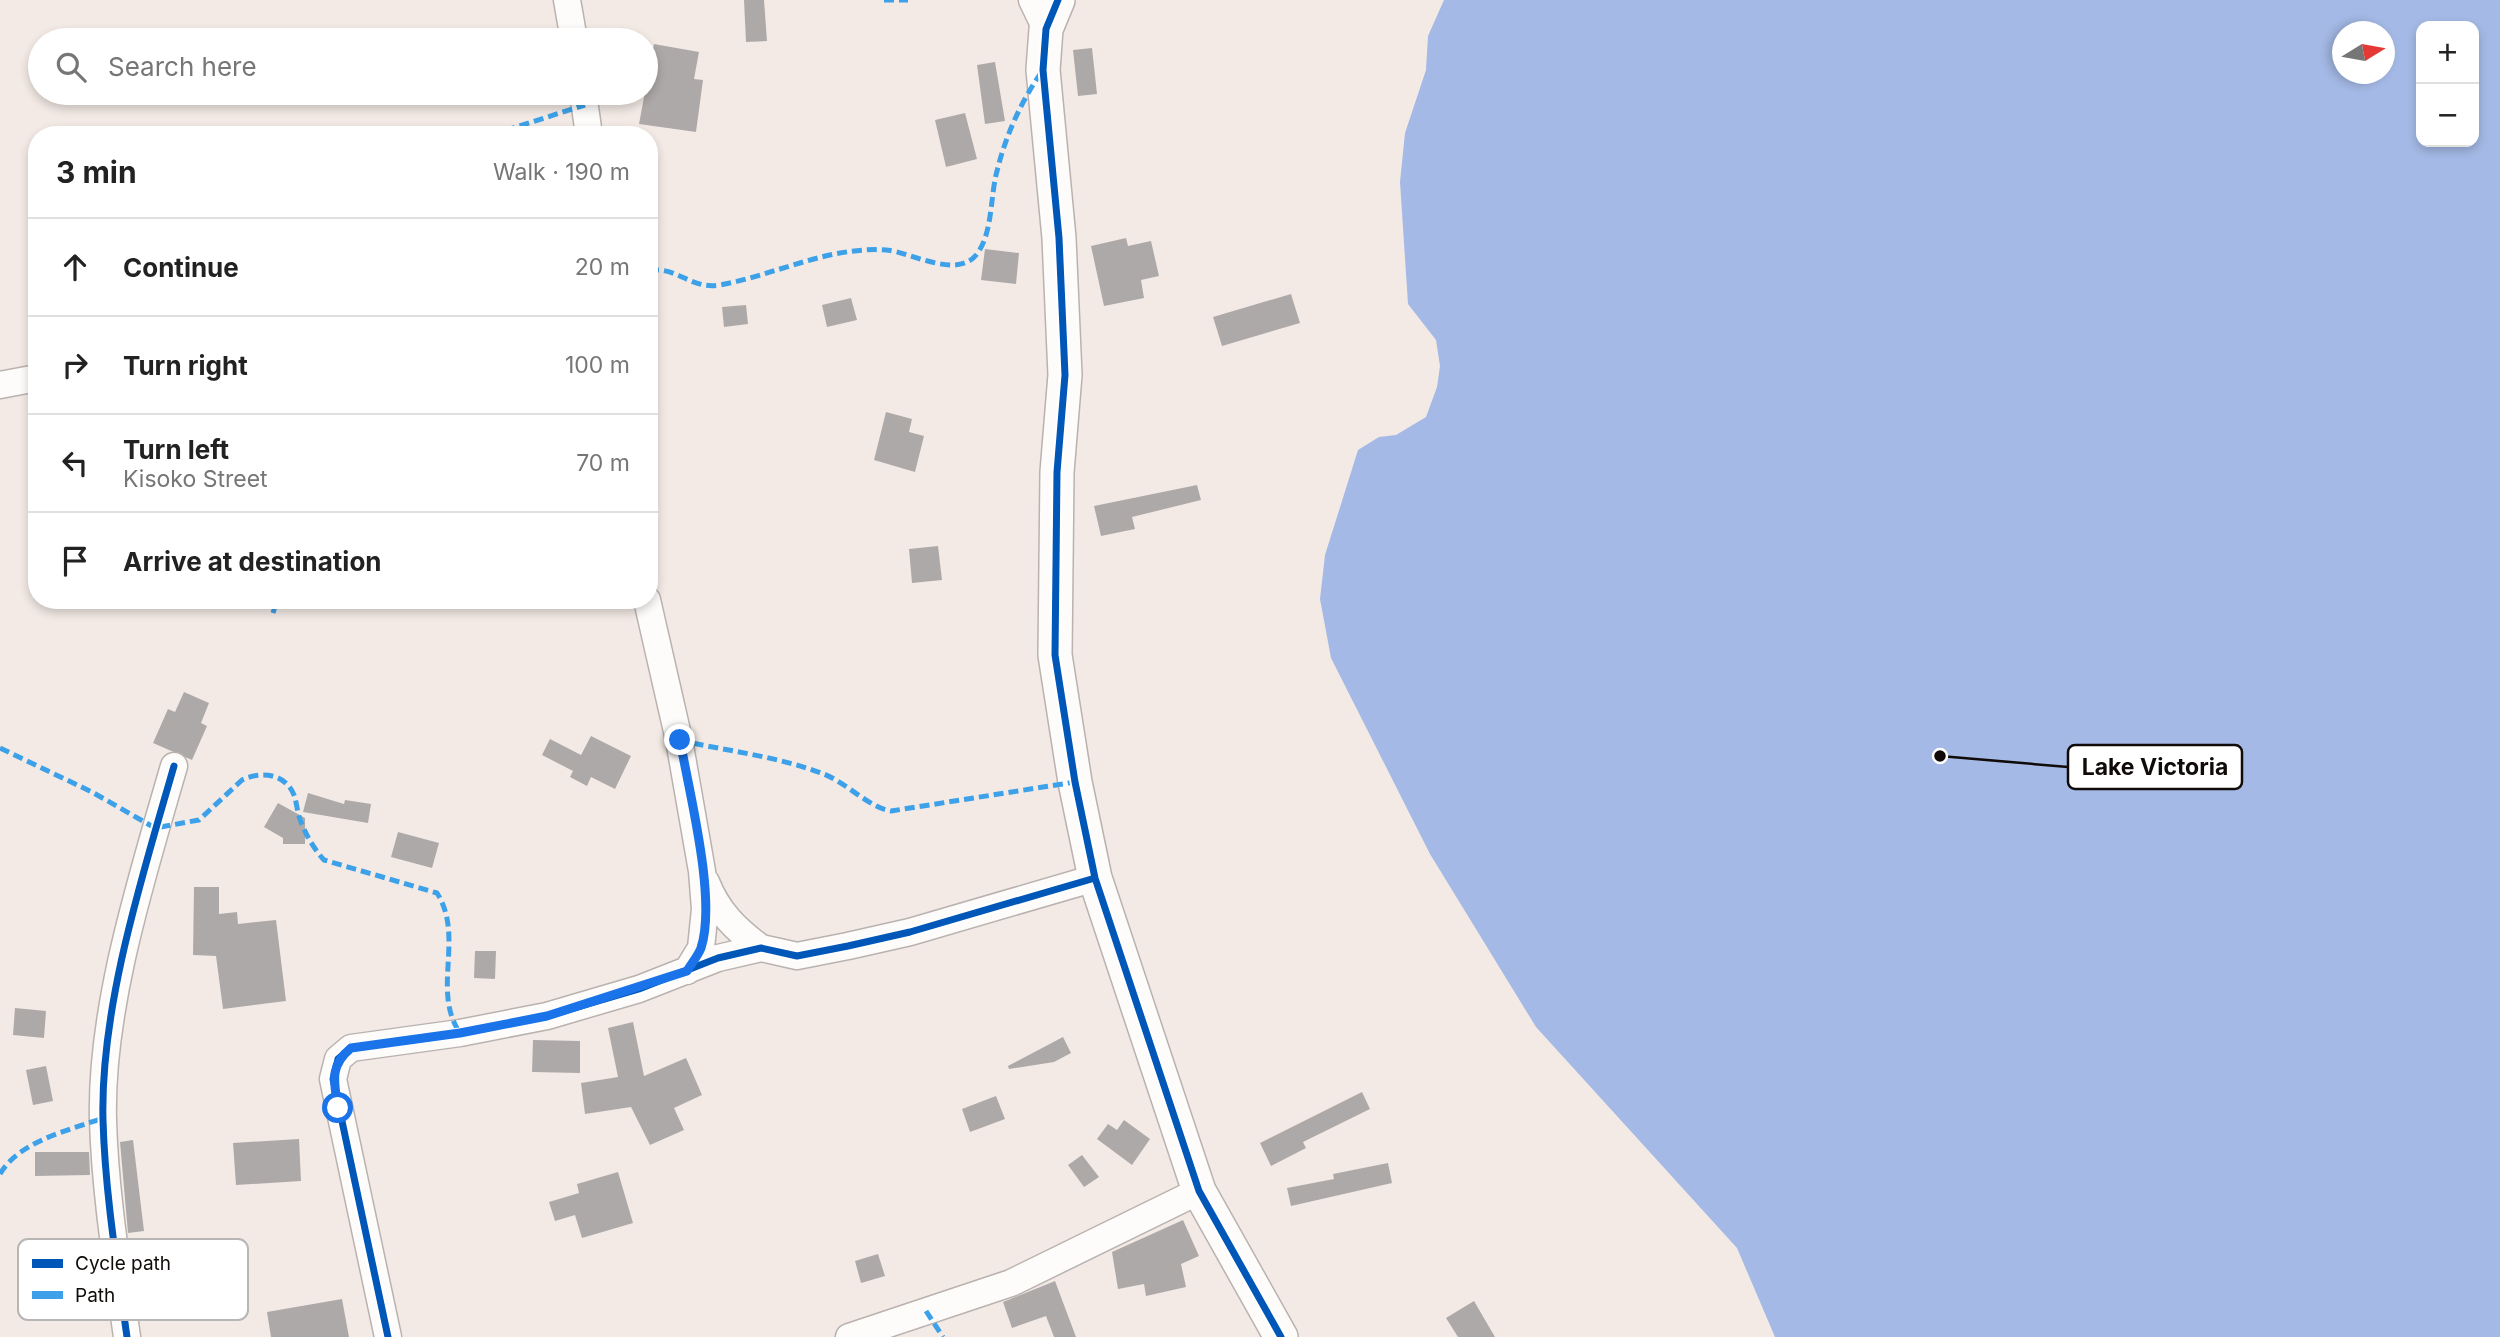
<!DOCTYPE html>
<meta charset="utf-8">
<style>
body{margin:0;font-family:Inter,sans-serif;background:#f6f6f6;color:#222}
.controls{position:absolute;right:21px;top:21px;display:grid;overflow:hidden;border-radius:14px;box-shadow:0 4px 10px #0003}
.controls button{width:63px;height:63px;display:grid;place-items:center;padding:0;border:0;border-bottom:2px solid #e0e0e0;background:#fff;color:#222;font:35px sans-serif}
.compass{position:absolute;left:2332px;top:21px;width:63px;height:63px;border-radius:50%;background:#fff;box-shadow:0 4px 10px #0003;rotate:79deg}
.stop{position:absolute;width:21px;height:21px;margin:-16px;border:5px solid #1a73e8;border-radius:50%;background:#fff}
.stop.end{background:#1a73e8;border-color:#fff;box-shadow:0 2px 7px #0008}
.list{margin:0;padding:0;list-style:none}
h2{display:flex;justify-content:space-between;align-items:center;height:91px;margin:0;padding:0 28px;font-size:30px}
h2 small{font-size:23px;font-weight:400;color:#767676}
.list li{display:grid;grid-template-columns:46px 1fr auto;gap:21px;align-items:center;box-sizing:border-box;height:98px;padding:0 28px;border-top:2px solid #e0e0e0}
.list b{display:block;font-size:26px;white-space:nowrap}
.list p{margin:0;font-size:23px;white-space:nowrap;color:#767676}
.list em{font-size:23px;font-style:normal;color:#767676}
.icon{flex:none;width:38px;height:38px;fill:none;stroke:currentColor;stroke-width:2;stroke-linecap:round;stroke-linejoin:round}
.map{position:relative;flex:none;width:2500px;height:1337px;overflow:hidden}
.search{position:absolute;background:#fff;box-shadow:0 4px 10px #0003;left:28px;top:28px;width:630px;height:77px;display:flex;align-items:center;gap:18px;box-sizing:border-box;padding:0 24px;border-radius:38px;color:#767676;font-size:26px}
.panel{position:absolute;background:#fff;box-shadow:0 4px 10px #0003;left:28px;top:126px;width:630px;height:483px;border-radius:28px}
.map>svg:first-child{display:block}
.water{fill:#a4b9e5;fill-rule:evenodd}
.building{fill:#aea9a9}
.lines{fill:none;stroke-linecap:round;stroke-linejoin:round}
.minor-casing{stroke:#b9b2af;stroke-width:29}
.tertiary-casing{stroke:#b9b2af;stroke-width:36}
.minor{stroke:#fdfcfb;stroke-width:26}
.tertiary{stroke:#fdfcfb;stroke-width:33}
.quiet{stroke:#3da1e9;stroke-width:5;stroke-dasharray:10 5;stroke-linecap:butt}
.cycleway-casing{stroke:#fff;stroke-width:11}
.cycleway{stroke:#0057b8;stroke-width:7}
.route{stroke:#1a73e8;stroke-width:9}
.key{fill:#fff;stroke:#b7b6b5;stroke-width:2}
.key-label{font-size:19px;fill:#100b08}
.leader{fill:none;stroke:#100b08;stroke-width:2.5}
.callout-dot{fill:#100b08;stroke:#fff;stroke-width:2.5}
.callout{fill:#fff;stroke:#100b08;stroke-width:2.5}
.callout-label{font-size:23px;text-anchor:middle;font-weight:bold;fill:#100b08}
</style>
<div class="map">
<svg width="2500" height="1337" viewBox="0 0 2500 1337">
<rect width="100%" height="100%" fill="#f3eae5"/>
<!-- water -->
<path class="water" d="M1444 0H2500V1337H1775L1737 1248 1536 1027 1430 854 1331 658 1320 599 1325 555 1358 450 1379 437 1396 435 1426 417 1437 387 1440 366 1436 340 1408 304 1400 182 1405 133 1426 70 1428 36ZM2421 26H2474V142H2421ZM2342 32H2384V74H2342Z"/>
<!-- building -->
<path class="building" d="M744 0H764L767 41 746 42Z
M654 44 699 52 694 79 703 80 696 132 639 124Z
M1092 48 1097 94 1078 96 1073 50Z
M995 62 1005 121 985 124 977 65Z
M965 113 977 159 946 167 935 120Z
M1126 238 1128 246 1151 241 1159 276 1141 280 1144 298 1104 306 1091 246Z
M985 249 1019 253 1016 284 981 280Z
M1291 294 1300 323 1222 346 1213 317Z
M851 298 857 320 827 327 822 305Z
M746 305 748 324 724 327 722 307Z
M886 412 912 419 909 432 924 436 915 472 874 460Z
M1197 485 1201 500 1132 517 1135 529 1101 536 1094 506Z
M938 546 942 580 912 583 909 549Z
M184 692 209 703 201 723 207 726 192 760 153 743 168 709 175 712Z
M591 736 631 756 615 789 591 777 587 786 570 777 573 771 542 755 550 739 581 755Z
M308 793 344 804 345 800 371 804 368 823 303 812Z
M278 803 305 818V844H283V838L264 827Z
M398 832 439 843 432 868 391 857Z
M194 887H219V914L237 912 238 924 276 920 286 1001 223 1009 216 956 193 955Z
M475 951H496L495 979 474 978Z
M15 1008 46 1011 44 1038 13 1035Z
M633 1022 644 1076 686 1058 702 1095 674 1108 684 1130 650 1145 631 1107 585 1114 581 1083 618 1077 608 1028Z
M1063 1037 1071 1053 1054 1062 1009 1069 1008 1066Z
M533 1040 580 1041V1073L532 1072Z
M46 1066 53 1101 33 1105 26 1070Z
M1362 1092 1370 1109 1303 1142 1306 1148 1271 1166 1260 1143Z
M996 1096 1005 1119 970 1132 962 1109Z
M1124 1120 1150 1139 1132 1165 1097 1139 1108 1124 1117 1130Z
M299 1139 301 1181 236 1185 233 1143Z
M133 1140 144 1231 128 1233 120 1142Z
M35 1152H89L90 1175 35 1176Z
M1082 1155 1099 1177 1084 1187 1068 1165Z
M1388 1163 1392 1183 1291 1206 1287 1188 1334 1179 1333 1174Z
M618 1172 633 1223 582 1238 575 1215 555 1221 549 1202 579 1193 577 1184Z
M1183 1220 1199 1256 1181 1264 1186 1287 1146 1296 1144 1284 1118 1289 1112 1252Z
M878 1254 885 1276 861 1283 855 1261Z
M1055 1281 1076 1337H1054L1046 1316 1012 1328 1003 1302Z
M342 1299 349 1337H271L267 1312Z
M1474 1301 1495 1337H1458L1446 1318Z"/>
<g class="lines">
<defs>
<path id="minor" d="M567 0 574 40
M1032 0 1046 29
M583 93 589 135
M0 385 37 378
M647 600 679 740 702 871 705 909 701 948 687 971
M706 882C718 912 735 929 761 948
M127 1337C117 1265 105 1192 103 1120 100 1007 143 874 174 766
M388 1337 333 1079 338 1059 351 1048 460 1033 547 1016 639 989 718 958 761 948 797 956 848 946 910 932 1095 878
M849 1337 1011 1283 1199 1191"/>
<path id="tertiary" d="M1058 0 1046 29 1043 70 1059 238 1065 375 1057 472 1055 655 1075 782 1095 878 1199 1191 1281 1337"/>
</defs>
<!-- minor casing -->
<use href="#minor" class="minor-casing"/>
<!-- tertiary casing -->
<use href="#tertiary" class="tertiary-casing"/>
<!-- minor -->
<use href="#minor" class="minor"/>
<!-- tertiary -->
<use href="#tertiary" class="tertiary"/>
<!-- quiet -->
<path class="quiet" d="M884 0H908
M491 135 585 105
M649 271C676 265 690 290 720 285 775 275 829 246 886 250 911 252 957 280 977 254 993 232 990 197 997 171 1006 135 1021 101 1043 70
M273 613 277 600
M679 740C726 751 776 756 821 773 845 781 869 808 891 811L1075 782
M0 748 92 792 155 828 199 820 242 780C261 771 285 773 294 795 297 803 297 813 301 822 306 835 314 849 324 860L437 893C465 937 431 991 460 1033
M0 1174C19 1141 70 1130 103 1118
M926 1311 943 1337"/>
<defs>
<path id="cycleway" d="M1058 0 1046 29 1043 70 1059 238 1065 375 1057 472 1055 655 1075 782 1095 878 1199 1191 1281 1337
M127 1337C117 1265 105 1192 103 1120 100 1007 143 874 174 766
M388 1337 333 1079 338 1059 351 1048 460 1033 547 1016 639 989 718 958 761 948 797 956 848 946 910 932 1095 878"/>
</defs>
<!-- cycleway casing -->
<use href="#cycleway" class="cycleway-casing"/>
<!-- cycleway -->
<use href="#cycleway" class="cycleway"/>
</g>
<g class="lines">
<!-- route -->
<path class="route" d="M338 1108C334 1082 329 1066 351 1048L460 1033 547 1016 687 971C691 964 698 956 701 948 717 899 689 792 680 740"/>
</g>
<!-- legend -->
<rect x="18" y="1239" width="230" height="81" rx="10" class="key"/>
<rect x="32" y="1259" width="31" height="9" fill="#0057b8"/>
<rect x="32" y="1291" width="31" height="8" fill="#3da1e9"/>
<g class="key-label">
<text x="75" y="1270">Cycle path</text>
<text x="75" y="1302">Path</text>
</g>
<!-- callouts -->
<path class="leader" d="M1940 756L2068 767"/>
<circle class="callout-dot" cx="1940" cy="756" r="7"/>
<rect class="callout" x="2068" y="745" width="174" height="44" rx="7"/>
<g class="callout-label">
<text x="2155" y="775">Lake Victoria</text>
</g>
</svg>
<div class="controls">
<button>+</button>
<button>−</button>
</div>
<svg class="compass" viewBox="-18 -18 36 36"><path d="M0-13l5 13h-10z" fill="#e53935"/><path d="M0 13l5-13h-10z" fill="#767676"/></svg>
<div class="stop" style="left:338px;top:1108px"></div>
<div class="stop end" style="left:680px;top:740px"></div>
<div class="search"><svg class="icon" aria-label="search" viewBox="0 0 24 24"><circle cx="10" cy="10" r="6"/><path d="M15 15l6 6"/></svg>Search here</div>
<section class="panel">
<h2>3 min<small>Walk · 190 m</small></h2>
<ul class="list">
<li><svg class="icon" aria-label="ahead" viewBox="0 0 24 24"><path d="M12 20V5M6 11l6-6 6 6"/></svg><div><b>Continue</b></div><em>20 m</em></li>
<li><svg class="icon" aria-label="right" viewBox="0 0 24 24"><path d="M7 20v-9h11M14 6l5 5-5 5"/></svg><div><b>Turn right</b></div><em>100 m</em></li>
<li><svg class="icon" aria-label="left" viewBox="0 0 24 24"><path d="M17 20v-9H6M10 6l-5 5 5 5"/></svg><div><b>Turn left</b><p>Kisoko Street</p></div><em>70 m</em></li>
<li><svg class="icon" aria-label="arrive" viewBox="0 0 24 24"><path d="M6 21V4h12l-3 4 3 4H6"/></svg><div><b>Arrive at destination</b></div></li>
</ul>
</section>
</div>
